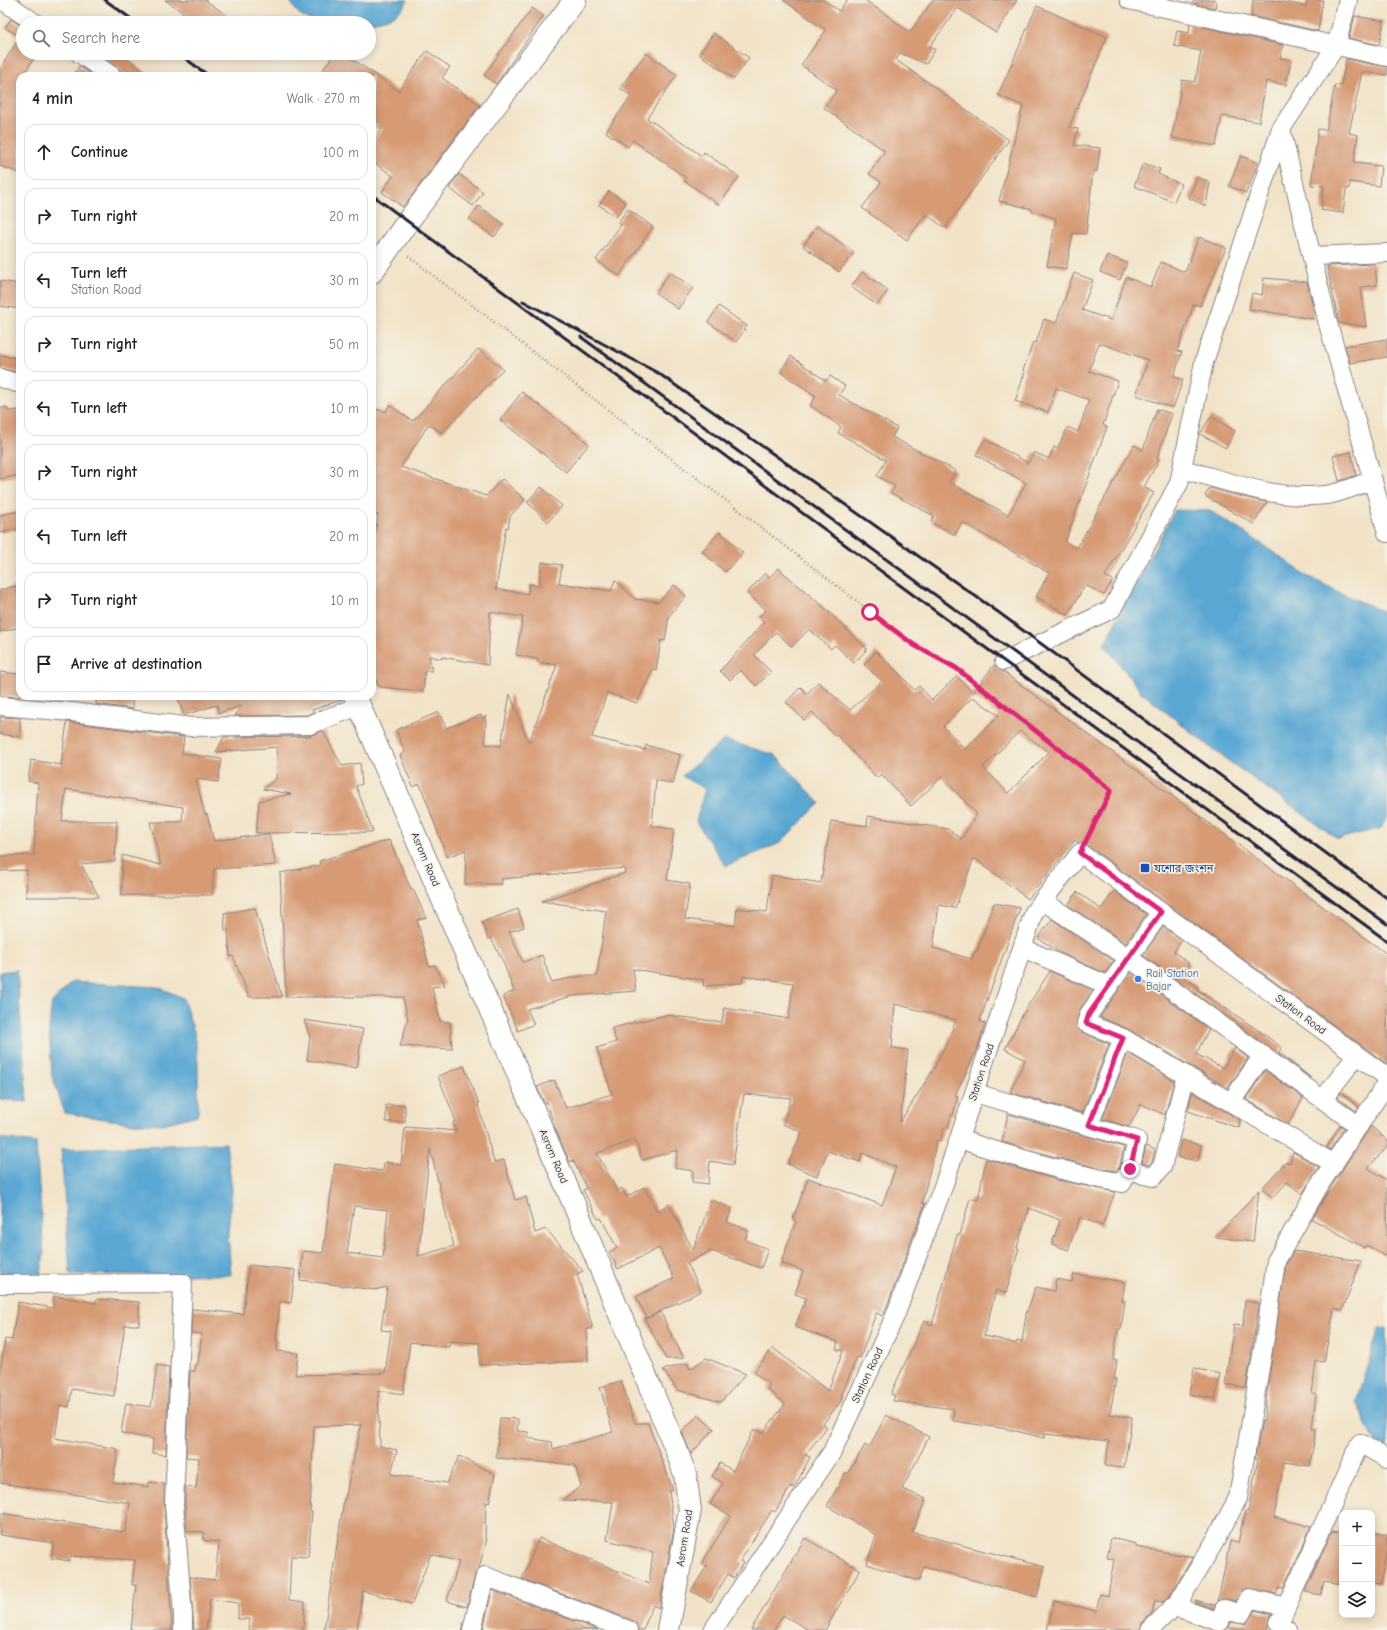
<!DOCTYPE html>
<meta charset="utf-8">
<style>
body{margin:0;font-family:"Comic Neue","Noto Sans Bengali",sans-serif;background:#f6f6f6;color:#222}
.controls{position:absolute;right:12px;bottom:12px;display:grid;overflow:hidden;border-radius:8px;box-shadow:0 2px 10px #0003}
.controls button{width:36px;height:36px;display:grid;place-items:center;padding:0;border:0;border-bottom:1px solid #e0e0e0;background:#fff;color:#222;font:20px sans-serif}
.stop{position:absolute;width:12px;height:12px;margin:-9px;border:3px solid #db2777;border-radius:50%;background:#fff}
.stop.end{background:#db2777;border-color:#fff;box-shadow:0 1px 4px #0008}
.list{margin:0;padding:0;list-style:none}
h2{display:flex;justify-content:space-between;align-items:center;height:52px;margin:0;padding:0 16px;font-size:17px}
h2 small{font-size:13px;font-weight:400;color:#767676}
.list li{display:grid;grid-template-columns:26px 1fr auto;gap:12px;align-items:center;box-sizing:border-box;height:56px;margin:0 8px 8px;padding:0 8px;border:1px solid #e0e0e0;border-radius:12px}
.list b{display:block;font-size:15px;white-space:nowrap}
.list p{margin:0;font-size:13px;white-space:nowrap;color:#767676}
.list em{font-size:13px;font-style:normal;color:#767676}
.icon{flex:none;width:22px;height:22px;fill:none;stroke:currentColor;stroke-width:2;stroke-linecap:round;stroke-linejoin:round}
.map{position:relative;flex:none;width:1387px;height:1630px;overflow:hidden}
.search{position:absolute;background:#fff;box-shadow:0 2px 10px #0003;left:16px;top:16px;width:360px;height:44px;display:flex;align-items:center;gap:10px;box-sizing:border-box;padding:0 14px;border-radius:22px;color:#767676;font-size:15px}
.panel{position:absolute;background:#fff;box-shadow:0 2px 10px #0003;left:16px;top:72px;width:360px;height:628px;border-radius:12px}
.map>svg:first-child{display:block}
.water{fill:#5aa7d3;stroke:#3e6487}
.building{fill:#d69a75;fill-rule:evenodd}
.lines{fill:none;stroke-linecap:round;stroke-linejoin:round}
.minor-casing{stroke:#8a8282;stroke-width:20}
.tertiary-casing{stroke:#8a8282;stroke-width:24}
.path{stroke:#8a8282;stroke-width:2.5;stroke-dasharray:1 3;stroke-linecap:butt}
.minor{stroke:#fff;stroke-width:18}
.tertiary{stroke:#fff;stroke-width:22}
.rail{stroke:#22223b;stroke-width:3}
.route{stroke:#db2777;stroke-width:5}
.transit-dot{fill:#1a4fb4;stroke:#f7f3e8;stroke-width:1.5}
.shop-dot{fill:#3f7fe0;stroke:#f7f3e8;stroke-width:1.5}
.labels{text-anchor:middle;stroke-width:3.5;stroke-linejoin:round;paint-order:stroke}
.street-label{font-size:11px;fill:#22223b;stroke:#f7f3e8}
.transit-label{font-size:11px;fill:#164399;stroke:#f7f3e8;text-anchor:start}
.shop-label{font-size:11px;fill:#366cbe;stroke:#f7f3e8;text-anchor:start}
</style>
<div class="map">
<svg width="1387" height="1630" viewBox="0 0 1387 1630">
<rect width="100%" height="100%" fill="#f7f3e8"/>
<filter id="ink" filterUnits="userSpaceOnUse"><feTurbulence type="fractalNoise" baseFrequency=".025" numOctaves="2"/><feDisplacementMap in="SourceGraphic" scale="8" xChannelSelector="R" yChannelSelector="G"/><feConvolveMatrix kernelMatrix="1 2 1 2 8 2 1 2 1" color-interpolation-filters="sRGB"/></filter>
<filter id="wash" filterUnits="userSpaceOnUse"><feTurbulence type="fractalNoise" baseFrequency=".012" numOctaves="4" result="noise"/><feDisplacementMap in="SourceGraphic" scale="16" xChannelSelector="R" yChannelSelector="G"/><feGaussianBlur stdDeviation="0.9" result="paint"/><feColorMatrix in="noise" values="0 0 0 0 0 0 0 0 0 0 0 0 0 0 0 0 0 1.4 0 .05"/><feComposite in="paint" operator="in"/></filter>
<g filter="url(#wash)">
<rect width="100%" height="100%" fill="#f2e3c8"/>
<!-- water -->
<path class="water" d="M290 0H408C406 4 401 11 396 14 378 26 319 28 301 15 295 11 293 6 290 0Z
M1175 510 1210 511 1253 538 1307 576 1343 594 1382 611 1387 617V817L1381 828 1338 839 1216 752 1141 692 1104 644Z
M724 740 775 755 820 803 780 843 726 866 696 822 705 789 682 776Z
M17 970 27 1102 0 1099V972Z
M72 982 158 987 183 998 195 1035 198 1063V1115L163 1124 131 1123 65 1113 52 1076 49 1027 52 1002Z
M0 1138 36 1143 44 1254 41 1274 0 1273Z
M226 1143 232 1190 228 1233 231 1275 70 1274 61 1149Z
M1387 1328V1447L1375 1441 1356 1402 1379 1329Z"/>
<g id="blocks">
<!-- building -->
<path class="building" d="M165 0H205L238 23H198Z
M783 0H824L839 11 847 0H865L910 32 933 0H1017L996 33 958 8 930 46 935 50 926 64 900 53 896 60 1009 140 945 228 926 214 907 240 862 208 881 182 869 174 885 151 824 108 837 90 801 65 826 30Z
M1194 0H1216L1215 8 1193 3Z
M1253 0H1270L1306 6 1307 0H1323L1318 31 1251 16Z
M1037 6 1107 37 1069 127 1078 129 1074 145 1100 148 1097 171H1093L1086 234 1073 233 1066 269 1047 266 1056 218 1031 211 1032 209 999 201 1023 106 998 95Z
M532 8 544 16 496 84 484 75Z
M1355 16 1384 21 1379 45 1349 38Z
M11 19 23 27V53H37L23 76H20V173L0 166V69L20 36 5 28Z
M1190 24 1283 45 1280 58 1291 60 1286 85 1266 81 1259 122 1222 116 1216 146 1172 138 1182 80 1195 82 1201 51 1174 46 1177 31 1189 33Z
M714 33 749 58 734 79 699 54Z
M427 51 450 67 442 78 480 105 403 207 382 192 393 176 372 161V143L382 129 372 122V76H318L335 53H344L398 91Z
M97 53H119L151 76H122L121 71 118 68Z
M646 53 677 75 647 118 702 156 704 152 739 177 719 205 684 180 686 178 633 140 628 147 606 132 631 96 620 88Z
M1346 59 1387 67V75L1362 72 1349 133 1358 135 1354 163 1381 166 1379 186 1350 182 1349 189H1346L1343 213 1321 210 1324 186 1311 185 1318 129 1326 130 1335 85 1341 86Z
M79 66 94 76H73Z
M1241 156 1258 163 1246 193 1229 186Z
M1143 163 1160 169 1158 174 1181 184 1174 202 1134 186Z
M459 174 483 192 473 206 449 188Z
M1197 177 1210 182 1206 206 1189 198Z
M609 191 626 203 616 217 599 205Z
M479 206 504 224 494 237 469 219Z
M628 209 653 227 619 276 596 260 621 225 618 222Z
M817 226 854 252 839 272 803 246Z
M1199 237 1226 248 1200 306 1194 304 1177 351 1182 352 1174 376 1183 380 1173 408 1136 395 1148 360 1099 343 1089 371 1118 381 1103 425 1107 427 1065 542 1077 548 1134 445 1143 450 1157 409 1172 414 1157 458 1159 460 1144 487 1154 493 1105 576 1113 580 1104 595 1085 585 1068 615 1036 597 1049 573 962 522 955 535 931 522 934 516 891 493 895 486 877 476 886 460 838 433 841 427 810 405 816 396 780 372 791 356 826 381 830 376 845 386 839 395 897 428 892 437 956 471 949 482 1008 515 1026 483 976 455 985 439 1028 463 1034 452 1049 459 1054 447 1057 449 1068 427 1078 432 1089 400 1056 388 1048 412 1015 401 1025 372 1023 371 1033 342 1036 343 1044 319 1056 323 1074 273 1093 280 1082 310 1111 320 1126 277 1151 287 1161 262 1185 272Z
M1107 255 1127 263 1120 280 1100 272Z
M1375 264 1377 285 1361 287 1366 327 1339 323 1327 266Z
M670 272 693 288 678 309 656 293Z
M862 272 888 290 877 305 851 287Z
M1264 278 1307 282 1314 310 1313 319 1249 309 1252 293 1262 295Z
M0 281 20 284V309L0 306Z
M719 306 747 326 736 342 708 322Z
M1387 339V357L1350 363 1345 346Z
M478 349 503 369 442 433 429 424 401 467 486 496 502 479 525 500 510 516 508 528 506 527 496 589 528 594 529 584 539 586 542 562 562 565 559 583 611 591 615 580 635 599 659 602 674 585 686 596 669 616 665 641 661 640 656 670 653 669 637 703 607 693 592 737 645 750 646 745 680 755 673 784 656 780 652 826 674 829 667 880 690 884 685 919 735 926 737 908 767 912 772 875 821 883 831 821 867 826 868 816 948 829 961 839 977 814 942 777 911 806 881 774 877 778 836 734 835 736 812 712 804 720 786 702 801 687 807 694 818 682 850 710 882 681 864 665 876 651 895 669 914 690 919 686 932 700 957 676 973 693 994 665 1387 954V1064L1086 844 1079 843 1075 840 1028 899 974 858 955 908 939 905 933 948 972 959 975 951H977L994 903 1020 908 981 1017 980 1022 985 1023 976 1052 955 1095 958 1096 953 1115H951L947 1129 944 1128 940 1141 937 1140 922 1203 925 1204 884 1314 883 1316 876 1313 860 1358 857 1357 842 1394 841 1401 823 1424 827 1427 805 1455 810 1457 794 1488 791 1486 775 1512 772 1510 740 1561 743 1563 734 1578 728 1574 711 1602 691 1591 707 1566 701 1564 731 1516 710 1504 723 1483 712 1476 720 1463 733 1471 754 1429 763 1433 785 1404 767 1389 770 1385 754 1372 773 1348 828 1391 843 1351 836 1349 838 1342 795 1327 806 1298 795 1294 803 1271 781 1263 796 1221 793 1219 808 1178 882 1205 896 1167 862 1153 860 1162 828 1151 817 1176 788 1164 802 1132 783 1124 791 1098 744 1094 733 1165 710 1161 708 1184 692 1182 693 1171 675 1168 678 1150 642 1160 635 1140 597 1153 617 1191 622 1188 626 1197 644 1187 657 1211 669 1204 693 1250 711 1200 732 1208 727 1222 748 1230 745 1240 768 1249 761 1268 711 1251 687 1263 701 1291 647 1318 636 1297 674 1278 659 1248 618 1269 609 1252 617 1248 601 1218 598 1219 583 1190 587 1188 573 1160 570 1162 554 1126 547 1102 544 1103 537 1087 554 1080 566 1108 612 1094 597 1048 616 1042 612 1028 666 1015 722 1022 724 1008 789 1019 793 983 743 976 742 983 703 986 704 980 633 969 636 991 572 996 527 1009 534 1024 518 1031 503 996 514 991 501 956H500L491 938 488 939 482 922 518 909 524 927 509 932 523 962 542 955 551 982 581 976H597L606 911 542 901 625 873 624 868 501 879 502 884H465L466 850 447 857 420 784 413 787 400 755 405 752 396 730 439 712 446 728 481 715 482 718 486 716 485 744 501 746 510 694 529 743 557 665 537 662 538 659 516 655 523 617 490 612 488 665 442 657V659L429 656 432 671H425L423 691 379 687 372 670V556L378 515 372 514V408L386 412 389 405 413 421ZM973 697 999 716 965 749 943 726ZM1020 731 1049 752 1008 793 983 767ZM895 1004 956 1020 944 1050 943 1049 935 1067 900 1122 908 1050 892 1048Z
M0 355 20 359V373L0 368Z
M522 392 589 444 566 472 500 420Z
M7 407 8 411 20 410V449H16L20 475 0 479V408Z
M1211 416 1235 431 1226 448 1200 434Z
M1351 452 1356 475 1339 481 1333 456Z
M541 487 562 506 548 522 527 502Z
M1210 488 1251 499 1267 502 1254 524 1205 496Z
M20 511V529L0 533V515Z
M720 532 743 553 725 572 702 551Z
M778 568 826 609 867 649 854 663 835 645 831 649 809 629 792 647 776 632 754 655 771 672 756 686 740 670 730 680 720 671 764 622 759 617 766 610 747 593 765 573 770 577Z
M16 586 20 602V627L0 632V590Z
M0 672 20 674V697L0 696Z
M96 696H131L133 709 96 704Z
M177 696H343V699L312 710 313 712 307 715 235 716 241 706 219 713 217 705 184 715Z
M0 717 20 718V737L0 734Z
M67 722 184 737 182 753 222 759 218 782 196 779 205 815 207 814 214 841 269 834 276 865 214 869 212 895H122V855L161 865 150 822H182L183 807 66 789 62 821H117L115 861 81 864 99 897H26L27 870 0 871V856L34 855 38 783 28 781 31 760 61 765Z
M323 731 342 766 360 763 362 784 356 786 373 832 256 833 259 801 291 794 263 789 276 779 277 747 216 752 224 737 309 736Z
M389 840 411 889H413L426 918 417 920 429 966 435 965 445 985 432 987 440 1021 450 1022 452 1049 400 1046 408 1020 403 997H286L280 873 321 865 319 861Z
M1114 891 1146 914 1126 943 1068 905 1077 892 1101 909Z
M255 908 282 997H249L233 956 230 957 228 929 225 930 224 913Z
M1052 919 1114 961 1105 973 1059 952 1038 938Z
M1163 927 1182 940 1174 952 1190 964 1182 975 1198 987 1197 989 1265 1035 1282 1048 1279 1052 1311 1078 1143 955Z
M1050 971 1093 990 1079 1010 1076 1025 1082 1033 1109 1044 1082 1113 1010 1092 1025 1060 1005 1049 1024 1012Z
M1131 973 1209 1029 1196 1054 1223 1068 1235 1048 1248 1058 1228 1088 1128 1029 1100 1017Z
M304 1020 363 1029 357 1068 307 1060 310 1037Z
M1128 1053 1174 1081 1165 1115 1141 1104 1129 1127 1103 1119Z
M464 1066 479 1104 478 1105 494 1162 504 1160 515 1200 526 1197 535 1233 546 1229 583 1271 577 1274 593 1329H587L588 1361 480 1365 479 1343 450 1341 449 1347 410 1342 403 1394 378 1390 380 1446 397 1450 391 1474 447 1483 459 1456 495 1474 489 1503 486 1502 485 1538 487 1539 479 1568 475 1574 467 1607 447 1601 459 1562 431 1554 412 1604 363 1591 357 1630H324L344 1499H345L361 1425 314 1426 310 1512H312L308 1557 291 1556 289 1600 305 1602 303 1630H248L250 1619H238V1603L210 1599 206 1630H194L190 1577 215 1580 219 1542 203 1540 204 1532 187 1531 185 1505V1487L196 1488 199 1458 186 1457 190 1371H195L196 1364H198L202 1334 191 1333 192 1309 243 1314 249 1265 295 1270 291 1303 280 1301 276 1340H278L277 1351 298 1353 295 1375 385 1373 391 1331 381 1330 387 1287 375 1290 300 1280 303 1251 323 1253 335 1164 383 1171 384 1162 401 1165 405 1127 457 1131 453 1122 456 1121 438 1076ZM430 1149 454 1246 418 1256ZM354 1206 388 1210 383 1258 347 1253Z
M1265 1070 1303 1098 1288 1125 1246 1099Z
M1192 1092 1240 1120 1239 1128 1188 1111Z
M1341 1092 1359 1107 1356 1111 1338 1097Z
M386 1105H405V1122H386Z
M1008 1114 1124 1147 1120 1165 1117 1171 1103 1169 1063 1159 1002 1142Z
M1340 1125 1344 1128 1330 1150 1327 1147Z
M1371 1126 1387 1140V1147L1368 1168 1387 1180V1257L1366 1245 1365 1248 1312 1219 1329 1190Z
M1181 1140 1201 1145 1198 1161 1177 1157Z
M1146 1146 1155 1150 1152 1162 1149 1165 1142 1163Z
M1293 1152 1319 1167 1302 1194 1287 1182 1273 1198 1262 1188 1286 1162 1290 1163Z
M986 1159 1057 1180 1115 1192 1102 1226 1080 1217 1068 1250 1052 1244 1060 1220 1029 1208 1017 1248H1019L1006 1293 996 1290 984 1336 999 1339 1016 1344 1017 1341 1022 1342 1026 1314 1036 1287 1054 1291 1056 1279 1072 1282 1074 1274 1125 1282 1122 1301H1125L1121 1329H1118L1113 1360 1117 1361 1114 1379H1116L1110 1414 1132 1418 1124 1468 1105 1466 1109 1441 1045 1434 1044 1438 1008 1429 953 1421 954 1409 893 1401 895 1396 891 1394 924 1321 932 1325 957 1235H960L970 1198 978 1200Z
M1259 1190 1253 1242 1216 1237Z
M1294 1251 1361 1261 1342 1311 1334 1308 1324 1362 1316 1361 1312 1394H1316L1312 1429H1316L1310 1466 1284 1462 1274 1517 1311 1527 1283 1588 1278 1587 1276 1594 1247 1588 1242 1590 1236 1601 1227 1599 1218 1601 1230 1541 1238 1543 1245 1511 1248 1512 1258 1459 1255 1458 1262 1421H1264L1267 1392 1286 1264Z
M54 1296 96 1303 97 1299 139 1302V1325H125L114 1396 72 1389 69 1407 60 1405 55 1438 118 1449 113 1482 149 1487V1482L164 1484V1506L172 1630H131L136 1585H132L135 1560 70 1556V1561L51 1558 54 1543 0 1535V1513L125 1532 130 1503 0 1483V1373L5 1339 12 1340 18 1302 53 1308Z
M1245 1301 1259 1303 1246 1388 1225 1384 1234 1325 1243 1326Z
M661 1312 668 1328 684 1358 666 1359 645 1319Z
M706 1358 746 1374 721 1402 677 1390 663 1370 687 1363 690 1369Z
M157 1365 169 1367 166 1455 152 1453 153 1439 121 1433 126 1403 151 1407Z
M1194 1368 1220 1374 1215 1399 1189 1394Z
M621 1381 635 1423H648L673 1490 669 1491 674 1528 659 1608 653 1605 643 1630H638L636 1624 632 1620 522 1579 539 1538 649 1584 653 1552 607 1540 613 1502 562 1500 581 1486 575 1465 496 1458 500 1418 518 1419 517 1431 528 1432V1438L552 1442 553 1449 613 1432 600 1387Z
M698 1415 714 1429 691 1454 682 1432Z
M886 1415 929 1437 902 1489 926 1499 912 1532 1045 1567 1037 1597 924 1567 919 1581 867 1564 876 1535 827 1506 846 1472 848 1474 865 1445 869 1448Z
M1332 1531 1342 1533V1584L1324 1581 1321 1595 1305 1592Z
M1372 1532 1387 1535V1546L1381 1584 1372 1583Z
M805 1538 860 1570 825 1630H809L783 1615 774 1630H751Z
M1111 1538 1136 1544V1547L1193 1557 1171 1594 1163 1602 1155 1601 1152 1613 1142 1623 1140 1630H1047L1054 1601 1096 1611 1100 1594 1108 1596 1114 1559 1107 1558Z
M492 1590 598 1630H483Z
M1195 1600 1215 1605 1213 1609 1195 1602Z
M1255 1610 1271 1614 1268 1630H1238L1229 1628 1231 1622 1243 1624 1247 1623Z"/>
</g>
</g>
<g filter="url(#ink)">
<use href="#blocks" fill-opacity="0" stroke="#8a8282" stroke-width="1"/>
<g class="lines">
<defs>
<path id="minor" d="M2 0 35 23
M1129 0 1387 57
M1348 0 1336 46 1281 129 1327 320 1371 474 1387 533
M79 53 112 76
M1312 256 1387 253
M0 378 20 384
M1182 469C1229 481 1277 501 1326 495 1342 493 1358 485 1373 480
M1004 661 1112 609 1179 483 1204 362 1281 129
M0 706 72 712 191 727 309 725 359 706
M1043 901 1129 958 1359 1126
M1023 948 1109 986
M1123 1038 1334 1164
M1323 1099 1357 1055
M1231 1102 1263 1055
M1089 1125 1123 1038 1086 1023 1089 1014 1161 912
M959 1139C1013 1157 1066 1173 1122 1183L1130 1169 1137 1140 975 1093
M1130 1169 1144 1175 1153 1177 1162 1167 1186 1075
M0 1284 183 1283 174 1505 183 1615V1630
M1173 1606 1220 1622 1224 1609 1241 1614 1249 1598 1286 1607
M472 1630 485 1576 628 1630
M713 1630 832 1452 895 1316 944 1184 1034 912 1080 853 1387 1077
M1150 1630 1179 1601 1215 1541 1238 1498 1266 1332 1276 1261 1320 1184 1387 1083
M1288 1630 1279 1623 1360 1443 1387 1459"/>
<path id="tertiary" d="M372 272 408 221 575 0
M355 696 563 1178 676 1449 685 1474 690 1510 668 1630"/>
</defs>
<!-- minor casing -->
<use href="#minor" class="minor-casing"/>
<!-- tertiary casing -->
<use href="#tertiary" class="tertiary-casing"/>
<!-- path -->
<path class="path" d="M408 256 914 645 956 668 1111 790 1088 837"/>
<!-- minor -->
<use href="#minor" class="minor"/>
<!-- tertiary -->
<use href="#tertiary" class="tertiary"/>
<!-- rail -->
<path class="rail" d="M105 0 137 23
M178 53 209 76
M372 195 916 597 1387 941
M523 301 658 373 998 612 1387 898
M581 337 1387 924"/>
</g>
</g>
<g class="lines" filter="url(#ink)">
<!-- route -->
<path class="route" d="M870 612 914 645 956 668 1111 790 1080 853 1161 912 1089 1014 1086 1023 1123 1038 1089 1125 1137 1140 1130 1169"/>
</g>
<!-- markers -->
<rect class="transit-dot" x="1140" y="863" width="10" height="10" rx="2"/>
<circle class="shop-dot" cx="1138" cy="979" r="4"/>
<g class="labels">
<!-- street labels -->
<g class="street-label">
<text transform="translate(426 859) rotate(67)" y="4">Asrom Road</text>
<text transform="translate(1301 1014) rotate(36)" y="4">Station Road</text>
<text transform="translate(981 1072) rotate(-72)" y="4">Station Road</text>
<text transform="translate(554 1156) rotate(67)" y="4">Asrom Road</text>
<text transform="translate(867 1375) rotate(-65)" y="4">Station Road</text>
<text transform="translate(684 1538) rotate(-81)" y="4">Asrom Road</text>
</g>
<!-- transit labels -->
<g class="transit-label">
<text x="1154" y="872">যশোর জংশন</text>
</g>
<!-- shop labels -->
<g class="shop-label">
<text x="1146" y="977">Rail Station<tspan x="1146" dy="13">Bajar</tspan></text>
</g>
</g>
</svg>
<div class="controls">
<button>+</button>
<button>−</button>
<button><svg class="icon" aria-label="layers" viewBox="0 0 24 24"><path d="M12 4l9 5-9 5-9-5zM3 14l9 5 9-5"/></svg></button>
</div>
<div class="stop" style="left:870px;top:612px"></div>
<div class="stop end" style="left:1130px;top:1169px"></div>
<div class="search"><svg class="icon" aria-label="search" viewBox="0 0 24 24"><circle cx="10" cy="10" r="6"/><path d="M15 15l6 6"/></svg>Search here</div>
<section class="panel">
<h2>4 min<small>Walk · 270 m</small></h2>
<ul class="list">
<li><svg class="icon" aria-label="ahead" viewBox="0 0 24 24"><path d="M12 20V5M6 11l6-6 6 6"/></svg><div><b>Continue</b></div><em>100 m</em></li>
<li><svg class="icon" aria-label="right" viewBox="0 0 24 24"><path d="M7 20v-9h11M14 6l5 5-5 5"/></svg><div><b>Turn right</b></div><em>20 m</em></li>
<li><svg class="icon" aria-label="left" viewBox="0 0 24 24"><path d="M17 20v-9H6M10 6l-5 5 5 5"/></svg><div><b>Turn left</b><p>Station Road</p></div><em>30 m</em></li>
<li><svg class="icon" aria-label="right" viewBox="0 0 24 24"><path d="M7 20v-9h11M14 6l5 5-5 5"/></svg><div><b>Turn right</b></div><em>50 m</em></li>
<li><svg class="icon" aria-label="left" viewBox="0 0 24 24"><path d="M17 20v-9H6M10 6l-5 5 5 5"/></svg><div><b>Turn left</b></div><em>10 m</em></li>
<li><svg class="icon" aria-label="right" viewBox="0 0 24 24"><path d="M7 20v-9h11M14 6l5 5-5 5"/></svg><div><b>Turn right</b></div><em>30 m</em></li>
<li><svg class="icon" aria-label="left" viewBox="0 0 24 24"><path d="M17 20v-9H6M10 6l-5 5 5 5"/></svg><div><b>Turn left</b></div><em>20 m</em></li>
<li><svg class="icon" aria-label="right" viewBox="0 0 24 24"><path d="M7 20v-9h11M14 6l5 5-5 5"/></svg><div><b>Turn right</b></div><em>10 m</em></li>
<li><svg class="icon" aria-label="arrive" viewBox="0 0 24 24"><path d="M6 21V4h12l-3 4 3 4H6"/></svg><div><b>Arrive at destination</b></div></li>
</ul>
</section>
</div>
